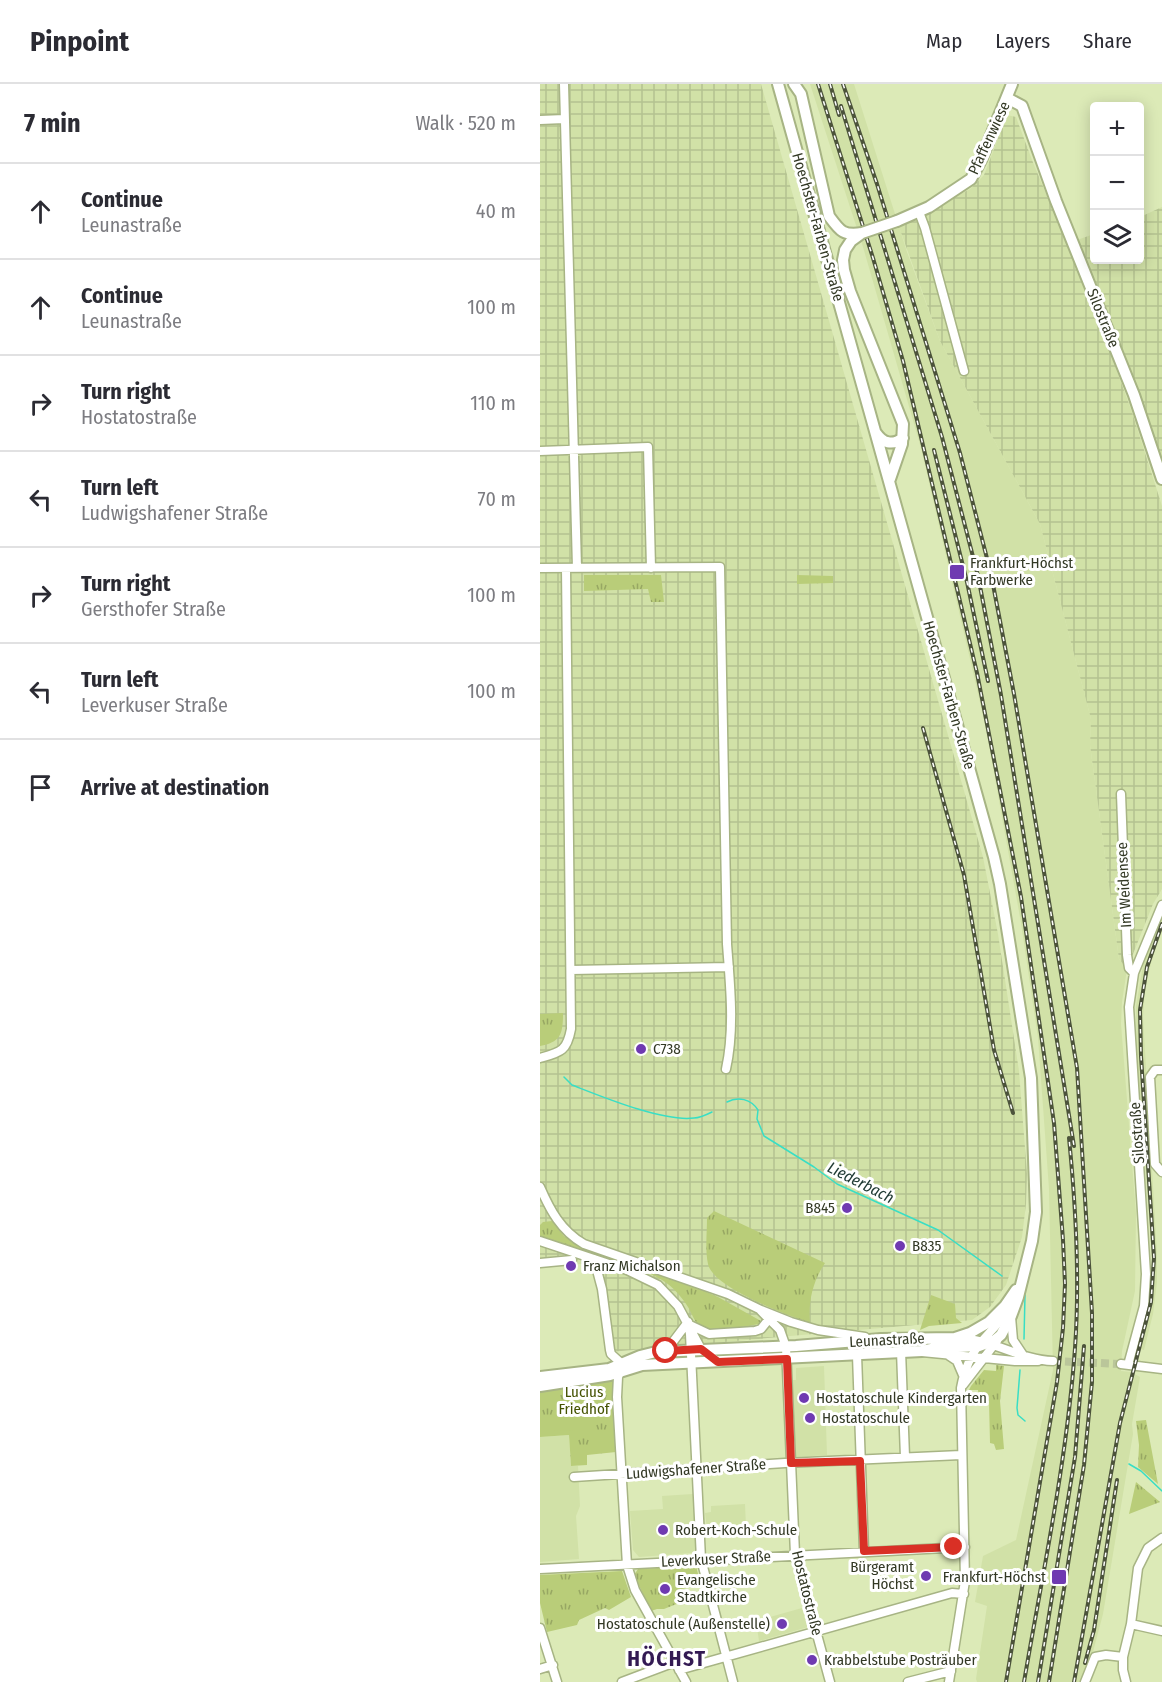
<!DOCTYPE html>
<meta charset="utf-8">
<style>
body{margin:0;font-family:"Fira Sans Condensed",sans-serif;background:#f2f2f3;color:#2b2b33}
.controls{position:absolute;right:18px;top:18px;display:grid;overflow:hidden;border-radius:6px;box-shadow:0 3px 15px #0003}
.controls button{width:54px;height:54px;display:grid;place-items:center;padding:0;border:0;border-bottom:2px solid #e1e1e2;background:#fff;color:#2b2b33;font:30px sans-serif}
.stop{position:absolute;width:18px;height:18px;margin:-14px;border:4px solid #d93025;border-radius:50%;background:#fff}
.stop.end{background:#d93025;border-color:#fff;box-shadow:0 2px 6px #0008}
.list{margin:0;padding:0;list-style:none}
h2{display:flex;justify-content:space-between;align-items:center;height:78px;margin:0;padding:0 24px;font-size:26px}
h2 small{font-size:20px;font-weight:400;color:#7c7c81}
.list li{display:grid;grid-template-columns:39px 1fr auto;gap:18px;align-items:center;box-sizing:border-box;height:96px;padding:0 24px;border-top:2px solid #e1e1e2}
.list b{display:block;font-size:22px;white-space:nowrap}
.list p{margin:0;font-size:20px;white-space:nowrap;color:#7c7c81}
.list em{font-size:20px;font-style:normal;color:#7c7c81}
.icon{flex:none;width:33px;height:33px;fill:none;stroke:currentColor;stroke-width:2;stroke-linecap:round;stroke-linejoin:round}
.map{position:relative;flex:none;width:622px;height:1598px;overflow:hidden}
header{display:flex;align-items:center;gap:36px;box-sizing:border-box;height:84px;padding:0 30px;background:#fff;border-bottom:2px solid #e1e1e2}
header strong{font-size:28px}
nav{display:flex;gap:33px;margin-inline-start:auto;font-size:21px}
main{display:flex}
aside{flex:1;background:#fff}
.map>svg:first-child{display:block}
.built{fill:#d1e1a7}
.industrial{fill:url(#industrial-grid)}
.grass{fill:url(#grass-tufts)}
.pitch{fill:#b9cd79}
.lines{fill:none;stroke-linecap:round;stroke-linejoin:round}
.stream{stroke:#38dec5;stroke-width:1.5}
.minor-tunnel{stroke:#bac69a;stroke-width:8;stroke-dasharray:8 4;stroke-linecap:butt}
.minor-casing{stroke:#a7b484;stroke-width:11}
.major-casing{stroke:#a7b484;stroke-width:14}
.minor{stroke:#fff;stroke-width:8}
.major{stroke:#fff;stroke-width:10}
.rail-casing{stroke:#4c533b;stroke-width:4}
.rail{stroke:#fff;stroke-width:1.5;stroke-dasharray:4.5;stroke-linecap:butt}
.major-bridge-casing{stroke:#a7b484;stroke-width:14;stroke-linecap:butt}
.major-bridge{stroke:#fff;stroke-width:10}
.route{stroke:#d93025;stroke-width:8}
.poi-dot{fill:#6f3ab1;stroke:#fff;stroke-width:2}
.labels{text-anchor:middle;stroke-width:6;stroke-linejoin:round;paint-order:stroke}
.street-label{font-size:15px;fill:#323824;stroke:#fff}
.poi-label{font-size:15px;fill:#323824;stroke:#fff;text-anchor:start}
.park-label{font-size:15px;fill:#445200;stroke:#fff}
.water-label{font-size:16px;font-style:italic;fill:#223c36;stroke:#fff}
.district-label{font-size:21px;font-weight:bold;letter-spacing:1.5px;fill:#331a53;stroke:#fff}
</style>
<header>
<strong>Pinpoint</strong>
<nav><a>Map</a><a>Layers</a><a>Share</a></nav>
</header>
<main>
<aside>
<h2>7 min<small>Walk · 520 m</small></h2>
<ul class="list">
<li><svg class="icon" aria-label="ahead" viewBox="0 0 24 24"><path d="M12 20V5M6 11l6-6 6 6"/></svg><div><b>Continue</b><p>Leunastraße</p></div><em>40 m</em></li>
<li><svg class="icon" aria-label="ahead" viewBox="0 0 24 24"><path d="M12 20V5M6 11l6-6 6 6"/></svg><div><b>Continue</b><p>Leunastraße</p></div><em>100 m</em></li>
<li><svg class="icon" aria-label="right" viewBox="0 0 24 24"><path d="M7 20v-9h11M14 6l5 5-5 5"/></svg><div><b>Turn right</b><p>Hostatostraße</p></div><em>110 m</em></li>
<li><svg class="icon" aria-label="left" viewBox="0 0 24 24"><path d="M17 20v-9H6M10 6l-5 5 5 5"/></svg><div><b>Turn left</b><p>Ludwigshafener Straße</p></div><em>70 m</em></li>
<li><svg class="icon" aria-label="right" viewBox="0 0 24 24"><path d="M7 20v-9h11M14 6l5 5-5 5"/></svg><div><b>Turn right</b><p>Gersthofer Straße</p></div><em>100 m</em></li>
<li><svg class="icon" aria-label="left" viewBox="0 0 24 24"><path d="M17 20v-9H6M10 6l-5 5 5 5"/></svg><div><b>Turn left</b><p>Leverkuser Straße</p></div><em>100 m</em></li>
<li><svg class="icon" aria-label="arrive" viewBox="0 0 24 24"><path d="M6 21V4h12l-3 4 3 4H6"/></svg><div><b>Arrive at destination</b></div></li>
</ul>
</aside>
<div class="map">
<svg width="622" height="1598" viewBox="0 0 622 1598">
<defs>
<pattern id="industrial-grid" width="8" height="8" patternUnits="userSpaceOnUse" patternTransform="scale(1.5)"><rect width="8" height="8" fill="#d1e1a7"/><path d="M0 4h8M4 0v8" fill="none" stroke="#b4c290"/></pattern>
<pattern id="grass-tufts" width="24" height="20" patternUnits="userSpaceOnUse" patternTransform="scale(1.5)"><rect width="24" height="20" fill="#b9cd79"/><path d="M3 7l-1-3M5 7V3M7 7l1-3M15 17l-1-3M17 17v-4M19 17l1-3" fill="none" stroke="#97a763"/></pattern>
</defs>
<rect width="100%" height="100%" fill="#dceab7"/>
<!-- built -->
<path class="built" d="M270 0H314L367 168 400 257 500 440 551 635 550 661 579 875 587 885 582 918 581 940 596 1129 595 1207 582 1267 581 1287 591 1288 600 1293 592 1340 593 1350 563 1530 553 1568 542 1598H437L436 1595 447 1522 435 1518 443 1472 476 1456 513 1286 509 1105 498 954 481 839 446 644 381 364 323 163Z
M622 833V848L613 871 605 905 603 933 617 1170V1198L613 1230 604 1266 597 1264 610 1215 612 1173 597 972 596 922 603 881Z
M284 1282 287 1371 256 1373 252 1296H256V1284Z
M29 1351 31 1382H38L40 1422 36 1432 39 1475 0 1478V1353Z
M153 1410 156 1465 152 1469 99 1473 93 1466 90 1427 123 1425 122 1412Z
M205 1420 206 1443 167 1445 165 1429 171 1428V1422Z
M262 1524 268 1543 219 1557 216 1537Z"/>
<!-- industrial -->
<path class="industrial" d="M0 0H221L443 773 458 850 479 987 487 1090 486 1120 482 1153 466 1201 450 1223 432 1236 70 1268 62 1179 0 1182Z
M467 31 476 33 492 76 555 227 592 328 622 422V805L613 820 587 885 579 875 550 661 551 635 500 440 400 257 359 143 430 105 444 91Z
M622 123V390L602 318 537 156 554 150V176H600V133Z"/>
<!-- grass -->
<path class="grass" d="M44 491H121L124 518H111L108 505 44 507Z
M257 491 293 492V499L257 500Z
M23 929C23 950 21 958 0 962V930Z
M174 1127 285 1179C273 1197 268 1217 270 1239 248 1231 173 1204 168 1180 165 1166 167 1149 167 1134Z
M12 1137 24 1152 44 1164 128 1191 178 1213 221 1237 219 1240C205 1242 176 1250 164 1244 154 1240 153 1231 148 1223 142 1213 132 1202 122 1196 85 1174 38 1172 0 1153V1141L3 1138Z
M391 1211 415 1220 416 1234 422 1239 389 1242 380 1246Z
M456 1281 464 1282 460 1317 464 1365 456 1366 454 1360 450 1359 449 1317 439 1316 438 1306H429L431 1302 444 1286 456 1287Z
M73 1296 76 1368 47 1371V1381L31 1382 29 1351 0 1353V1308Z
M606 1336 618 1400 598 1383 599 1361 596 1337Z
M596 1398 620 1418 589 1430Z
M156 1482 161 1501 142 1505 144 1517 124 1525H117L111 1527 94 1491 98 1485Z
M82 1487 91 1513 69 1526 65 1524 39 1536 37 1541 7 1548 0 1519V1491Z"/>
<!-- pitch -->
<path class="pitch" d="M36 1331V1346L14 1347V1332Z"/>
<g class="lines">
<!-- stream -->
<path class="stream" d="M24 993 32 1001C63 1013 123 1038 154 1034 160 1034 166 1031 172 1028
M187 1018C198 1012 211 1015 218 1026L217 1035 224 1052 274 1083 297 1100 398 1146 462 1192
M484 1255 485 1211
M480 1286 477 1324 478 1331 485 1337
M589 1380 601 1387 622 1407"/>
<!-- minor-tunnel -->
<path class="minor-tunnel" d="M513 1277 581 1280"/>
<defs>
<path id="minor" d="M24 0 37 484
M0 36 24 35
M379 128 385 144 424 287
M0 367 108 363 111 484
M0 484 180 483 187 860C190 901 195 944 186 985
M581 710 587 871 589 884 594 889
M31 886 189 883
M0 974C21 968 27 967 31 945L26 484
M622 986H615L610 993 615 1080 622 1088
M0 1103C10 1126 21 1147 44 1160L188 1210 221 1226 251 1238 278 1246 325 1253
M0 1157 87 1186 118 1201 138 1222 161 1265 177 1277
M54 1175 62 1205 70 1266 71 1270 81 1279
M0 1179 32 1176
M221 1227 240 1246 246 1263 255 1470 290 1598
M471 1233 473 1256 483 1271
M148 1238 150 1250 161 1475 193 1598
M150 1241 169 1250 215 1247 221 1245 229 1235
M419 1254C452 1255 480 1276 513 1277
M126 1267 148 1238
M361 1267 365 1373
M382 1268 475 1277H498
M317 1271 324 1467
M408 1271 417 1277 423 1291
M581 1280 622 1285
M588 1281 604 1222 606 1190 589 923 594 889 622 821
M80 1288 78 1293 77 1313 87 1481 95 1506 146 1598
M423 1301 457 1257
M34 1393 245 1379 421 1371
M0 1485 425 1463
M591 1540 622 1547
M0 1544 17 1598
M0 1585 13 1581
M139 1586 412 1509 424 1510
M82 1598 135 1578
M368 1598 411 1587
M409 1598 425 1497 421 1304C424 1287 431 1270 442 1257 453 1244 464 1235 470 1219
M545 1598 555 1573 566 1571 583 1573
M586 1598 583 1586V1573L591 1540 598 1484 608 1464 622 1454"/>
<path id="major" d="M254 0 261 10 289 132C300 147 303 152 322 149
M467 14 482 22 516 117 594 311 622 395
M357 137 389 123 431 95 441 76 472 0
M322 149 311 157 305 166 303 176 304 186 310 207 363 340 362 360 350 395
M336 349C343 359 352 362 363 354
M0 1293 69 1285 100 1272 116 1268 256 1262 341 1255 415 1254 430 1249 449 1238 465 1222 476 1206
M0 1302 70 1291 102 1281 382 1267 396 1264 439 1262 455 1256 461 1251 471 1232 478 1213 492 1157 496 1128 491 994 460 800 454 773 238 0"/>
</defs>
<!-- minor casing -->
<use href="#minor" class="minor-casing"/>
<!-- major casing -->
<use href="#major" class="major-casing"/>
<!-- minor -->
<use href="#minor" class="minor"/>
<!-- major -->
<use href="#major" class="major"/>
<defs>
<path id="rail" d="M278 0 333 174 363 277 437 589 481 813 514 1039 523 1156 525 1200 523 1244 517 1298 466 1598
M290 0 299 31
M303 0 337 100 420 369 451 490 474 610 537 984 552 1229V1298L544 1381 509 1598
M301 22 402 353 438 492 461 611 534 1062
M394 366 427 498 448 597
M383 644 424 791 454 966 473 1029
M545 1579 554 1546 577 1396
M484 1598C503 1487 527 1376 535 1264 540 1194 536 1124 529 1054
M498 1598 535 1373 544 1262
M534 1598 580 1339 611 1218 614 1174 601 972 600 926 607 883 622 840"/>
</defs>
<!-- rail casing -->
<use href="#rail" class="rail-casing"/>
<!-- rail -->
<use href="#rail" class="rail"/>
<defs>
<path id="major-bridge" d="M322 149 357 137"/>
</defs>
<!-- major-bridge casing -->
<use href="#major-bridge" class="major-bridge-casing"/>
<!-- major-bridge -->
<use href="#major-bridge" class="major-bridge"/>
</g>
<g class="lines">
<!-- route -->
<path class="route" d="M126 1267 161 1265 178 1278 247 1275 251 1379 320 1377 324 1467 414 1463"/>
</g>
<!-- markers -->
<g class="poi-dot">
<rect x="409" y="480" width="16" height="16" rx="3"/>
<circle cx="101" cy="965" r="6"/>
<circle cx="307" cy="1124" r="6"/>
<circle cx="360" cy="1162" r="6"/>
<circle cx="31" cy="1182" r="6"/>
<circle cx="264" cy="1314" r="6"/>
<circle cx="270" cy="1334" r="6"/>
<circle cx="123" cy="1446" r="6"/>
<circle cx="386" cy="1492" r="6"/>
<rect x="511" y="1485" width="16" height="16" rx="3"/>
<circle cx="125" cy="1505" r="6"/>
<circle cx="242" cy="1540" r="6"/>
<circle cx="272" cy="1576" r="6"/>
</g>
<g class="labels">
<!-- street labels -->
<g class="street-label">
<text transform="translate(449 54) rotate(-65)" y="5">Pfaffenwiese</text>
<text transform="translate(278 143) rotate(74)" y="5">Hoechster-Farben-Straße</text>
<text transform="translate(563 234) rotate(68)" y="5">Silostraße</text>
<text transform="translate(409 611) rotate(74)" y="5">Hoechster-Farben-Straße</text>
<text transform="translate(584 801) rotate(-93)" y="5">Im Weidensee</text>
<text transform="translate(597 1049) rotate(-94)" y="5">Silostraße</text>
<text transform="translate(347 1256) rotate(-3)" y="5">Leunastraße</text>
<text transform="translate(156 1385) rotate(-4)" y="5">Ludwigshafener Straße</text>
<text transform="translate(176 1475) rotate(-3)" y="5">Leverkuser Straße</text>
<text transform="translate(267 1509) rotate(76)" y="5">Hostatostraße</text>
</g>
<!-- poi labels -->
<g class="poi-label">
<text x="430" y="484">Frankfurt-Höchst<tspan x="430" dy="17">Farbwerke</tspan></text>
<text x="113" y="970">C738</text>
<text x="295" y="1129" text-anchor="end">B845</text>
<text x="372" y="1167">B835</text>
<text x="43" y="1187">Franz Michalson</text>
<text x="276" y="1319">Hostatoschule Kindergarten</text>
<text x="282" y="1339">Hostatoschule</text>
<text x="135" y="1451">Robert-Koch-Schule</text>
<text x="374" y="1488" text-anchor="end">Bürgeramt<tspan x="374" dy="17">Höchst</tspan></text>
<text x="506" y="1498" text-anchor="end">Frankfurt-Höchst</text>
<text x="137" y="1501">Evangelische<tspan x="137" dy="17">Stadtkirche</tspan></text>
<text x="230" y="1545" text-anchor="end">Hostatoschule (Außenstelle)</text>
<text x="284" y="1581">Krabbelstube Posträuber</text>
</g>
<!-- park labels -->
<g class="park-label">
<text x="44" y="1313">Lucius<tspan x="44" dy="17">Friedhof</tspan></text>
</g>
<!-- water labels -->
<g class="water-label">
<text transform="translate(321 1098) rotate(27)" y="6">Liederbach</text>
</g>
<!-- district labels -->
<g class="district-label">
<text x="127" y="1582">HÖCHST</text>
</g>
</g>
</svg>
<div class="controls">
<button>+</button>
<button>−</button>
<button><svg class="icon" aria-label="layers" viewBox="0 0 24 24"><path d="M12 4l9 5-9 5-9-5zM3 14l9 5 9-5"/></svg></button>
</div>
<div class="stop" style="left:126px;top:1267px"></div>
<div class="stop end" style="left:414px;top:1463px"></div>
</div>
</main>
